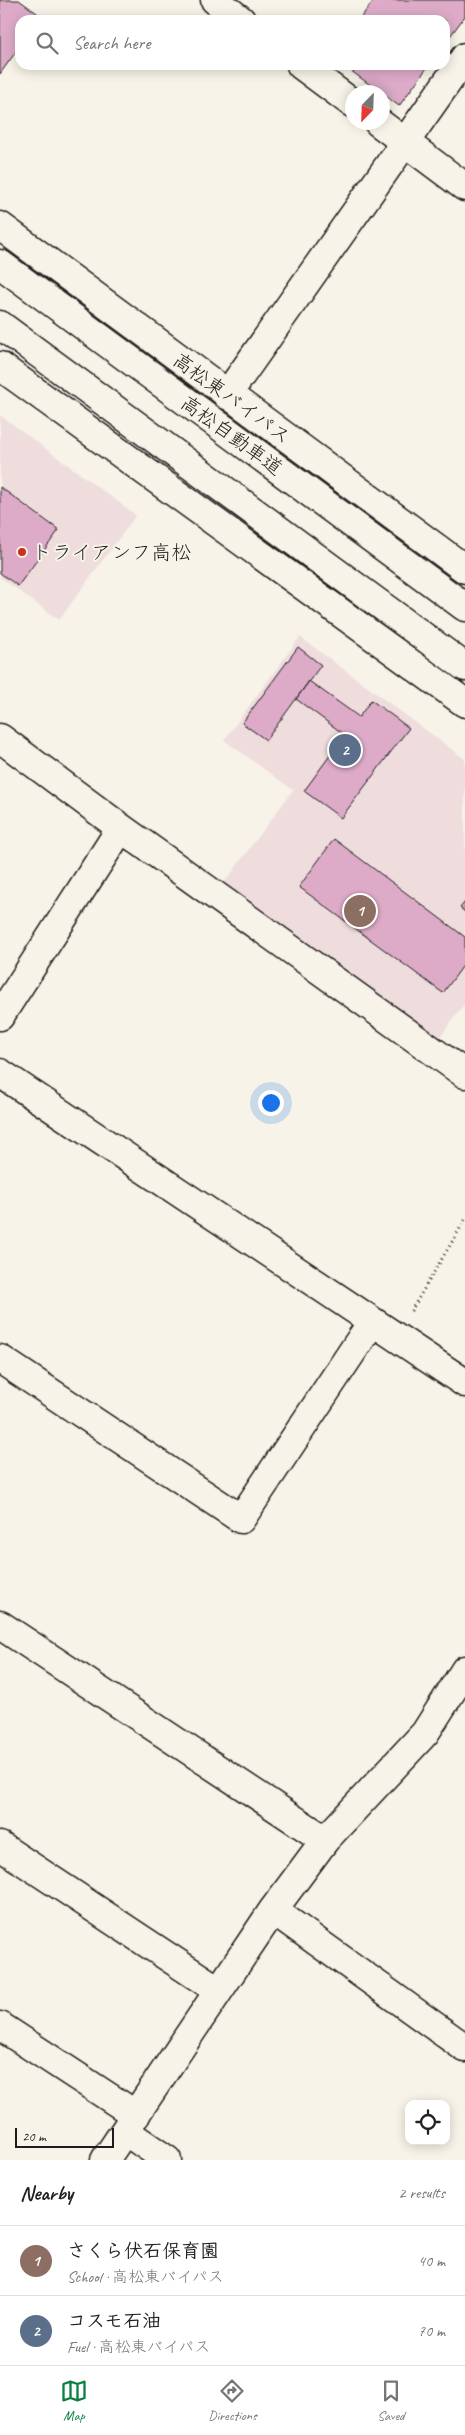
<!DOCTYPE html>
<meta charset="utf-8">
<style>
body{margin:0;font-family:Caveat,"Klee One",sans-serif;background:#f6f6f6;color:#222}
.controls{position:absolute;right:15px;bottom:15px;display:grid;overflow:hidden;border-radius:10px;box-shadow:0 2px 12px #0003}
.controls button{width:45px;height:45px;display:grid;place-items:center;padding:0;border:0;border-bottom:1px solid #e0e0e0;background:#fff;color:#222;font:25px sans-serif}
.compass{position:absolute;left:345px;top:85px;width:45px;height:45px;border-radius:50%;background:#fff;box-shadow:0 2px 12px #0003;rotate:203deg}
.scale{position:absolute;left:15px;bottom:12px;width:99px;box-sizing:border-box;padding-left:5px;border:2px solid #1c1c1c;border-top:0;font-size:14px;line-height:18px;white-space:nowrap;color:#1c1c1c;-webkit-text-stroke:4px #f7f3e8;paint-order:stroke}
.you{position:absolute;left:270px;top:1102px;width:18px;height:18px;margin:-12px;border:4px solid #fff;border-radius:50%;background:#1a73e8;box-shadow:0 0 0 8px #1a73e833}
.badge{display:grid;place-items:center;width:32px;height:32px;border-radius:50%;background:#0b8043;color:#fff;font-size:16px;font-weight:700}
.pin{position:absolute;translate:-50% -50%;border:2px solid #fff;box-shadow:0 1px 5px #0006}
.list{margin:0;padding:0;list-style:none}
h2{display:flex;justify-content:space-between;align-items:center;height:65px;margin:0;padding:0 20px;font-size:21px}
h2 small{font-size:16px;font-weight:400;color:#767676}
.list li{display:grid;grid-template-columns:32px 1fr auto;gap:15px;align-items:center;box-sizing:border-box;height:70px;padding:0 20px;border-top:1px solid #e0e0e0}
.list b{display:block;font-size:19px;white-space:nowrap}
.list p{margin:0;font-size:16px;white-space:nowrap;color:#767676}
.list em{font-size:16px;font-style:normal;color:#767676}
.icon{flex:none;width:28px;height:28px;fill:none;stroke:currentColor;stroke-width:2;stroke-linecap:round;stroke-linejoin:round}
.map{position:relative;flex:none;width:465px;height:2160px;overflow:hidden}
.search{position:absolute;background:#fff;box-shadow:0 2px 12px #0003;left:15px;right:15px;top:15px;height:55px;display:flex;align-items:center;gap:12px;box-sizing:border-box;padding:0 18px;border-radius:15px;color:#767676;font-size:19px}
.sheet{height:205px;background:#fff}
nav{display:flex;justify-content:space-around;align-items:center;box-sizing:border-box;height:70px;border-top:1px solid #e0e0e0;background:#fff;font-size:14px;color:#767676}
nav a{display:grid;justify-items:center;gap:2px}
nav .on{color:#0b8043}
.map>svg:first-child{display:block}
.built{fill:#efddde}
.building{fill:#ddabc8;stroke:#1c1c1c}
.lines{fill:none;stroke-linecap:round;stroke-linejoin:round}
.minor-casing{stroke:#1c1c1c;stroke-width:31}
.tertiary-casing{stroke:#1c1c1c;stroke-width:31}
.trunk-casing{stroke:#1c1c1c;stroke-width:31}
.motorway-casing{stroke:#1c1c1c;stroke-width:31}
.path{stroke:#1c1c1c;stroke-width:3;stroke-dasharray:1 4;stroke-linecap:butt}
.minor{stroke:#f7f3e8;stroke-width:28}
.tertiary{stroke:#f7f3e8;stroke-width:28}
.trunk{stroke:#f7f3e8;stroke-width:28}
.motorway{stroke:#f7f3e8;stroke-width:28}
.poi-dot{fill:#c8321e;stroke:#f7f3e8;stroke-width:2}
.labels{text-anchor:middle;stroke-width:4;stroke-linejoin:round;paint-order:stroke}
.street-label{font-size:20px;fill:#1c1c1c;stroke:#f7f3e8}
.poi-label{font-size:20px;fill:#1c1c1c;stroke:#f7f3e8;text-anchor:start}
</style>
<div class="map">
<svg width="465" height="2160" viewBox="0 0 465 2160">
<rect width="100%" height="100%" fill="#f7f3e8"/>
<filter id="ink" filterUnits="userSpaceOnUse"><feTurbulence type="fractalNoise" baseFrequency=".02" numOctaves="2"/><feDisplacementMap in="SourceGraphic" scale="10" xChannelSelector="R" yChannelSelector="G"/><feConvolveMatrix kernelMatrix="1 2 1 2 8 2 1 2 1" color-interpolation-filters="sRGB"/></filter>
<g filter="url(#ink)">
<!-- built -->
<path class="built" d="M0 415 136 515 59 620 0 577Z
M300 637 465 759V1003L438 1040 224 883 293 790 224 740Z"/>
<!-- building -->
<path class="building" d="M0 0H19L41 16 39 20H20V46L0 74Z
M374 0H465V16L445 43V20H359Z
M343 65H429L399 106Z
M0 487 59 530 18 586 0 573Z
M298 647 321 665 266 740 242 723Z
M309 681 359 717 371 700 409 728 341 818 304 791 345 735 296 699Z
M334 839 465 937V963L443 993 299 887Z
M465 902V912L460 908Z"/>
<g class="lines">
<defs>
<path id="minor" d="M215 0 241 20
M301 65 352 103
M378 122 465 187
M227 395 465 57
M0 738 121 828 465 1074
M0 1016 121 828
M0 1359 241 1519 372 1322
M0 1625 325 1840
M0 1846 218 1990
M273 1910 465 2048
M0 2026 136 2115
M125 2131 167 2160
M105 2160 273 1910 325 1840 425 1733 465 1670"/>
<path id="tertiary" d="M0 1073 465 1383"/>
<path id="trunk" d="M0 226 465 569
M0 366 465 703"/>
<path id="motorway" d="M0 264 465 607
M0 325 465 667"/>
</defs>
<!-- minor casing -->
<use href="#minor" class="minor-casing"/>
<!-- tertiary casing -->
<use href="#tertiary" class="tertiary-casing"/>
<!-- trunk casing -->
<use href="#trunk" class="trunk-casing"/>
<!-- motorway casing -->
<use href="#motorway" class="motorway-casing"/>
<!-- path -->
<path class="path" d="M411 1311 465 1220"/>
<!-- minor -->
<use href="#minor" class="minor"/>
<!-- tertiary -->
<use href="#tertiary" class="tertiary"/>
<!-- trunk -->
<use href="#trunk" class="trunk"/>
<!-- motorway -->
<use href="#motorway" class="motorway"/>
</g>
</g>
<!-- markers -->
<circle class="poi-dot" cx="22" cy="552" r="5"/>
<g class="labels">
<!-- street labels -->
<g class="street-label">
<text transform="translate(232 398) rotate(36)" y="7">高松東バイパス</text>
<text transform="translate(232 435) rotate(36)" y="7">高松自動車道</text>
</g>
<!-- poi labels -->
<g class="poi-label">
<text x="32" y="559">トライアンフ高松</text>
</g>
</g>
</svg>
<div class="controls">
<button><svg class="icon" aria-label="locate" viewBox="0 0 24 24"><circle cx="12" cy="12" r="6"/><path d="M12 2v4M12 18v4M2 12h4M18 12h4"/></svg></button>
</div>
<svg class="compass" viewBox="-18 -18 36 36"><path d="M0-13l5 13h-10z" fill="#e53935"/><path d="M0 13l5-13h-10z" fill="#767676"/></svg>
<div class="scale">20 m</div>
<div class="you"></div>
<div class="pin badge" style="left:360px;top:911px;background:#8d6e63">1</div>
<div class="pin badge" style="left:345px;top:750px;background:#5c6f8a">2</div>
<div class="search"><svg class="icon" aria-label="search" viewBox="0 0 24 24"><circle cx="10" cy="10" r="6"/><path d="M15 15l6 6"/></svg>Search here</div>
</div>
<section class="sheet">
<h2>Nearby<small>2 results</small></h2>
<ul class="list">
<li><span class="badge" style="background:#8d6e63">1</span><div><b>さくら伏石保育園</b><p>School · 高松東バイパス</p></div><em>40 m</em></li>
<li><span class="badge" style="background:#5c6f8a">2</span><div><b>コスモ石油</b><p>Fuel · 高松東バイパス</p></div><em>70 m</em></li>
</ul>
</section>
<nav>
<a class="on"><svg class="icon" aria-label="map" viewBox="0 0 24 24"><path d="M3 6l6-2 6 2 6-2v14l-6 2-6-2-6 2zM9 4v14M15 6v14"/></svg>Map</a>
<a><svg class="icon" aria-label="directions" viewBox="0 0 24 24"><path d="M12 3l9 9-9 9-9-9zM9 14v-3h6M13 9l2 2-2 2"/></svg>Directions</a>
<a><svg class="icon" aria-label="saved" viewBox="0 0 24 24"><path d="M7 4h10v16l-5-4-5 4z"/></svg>Saved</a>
</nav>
